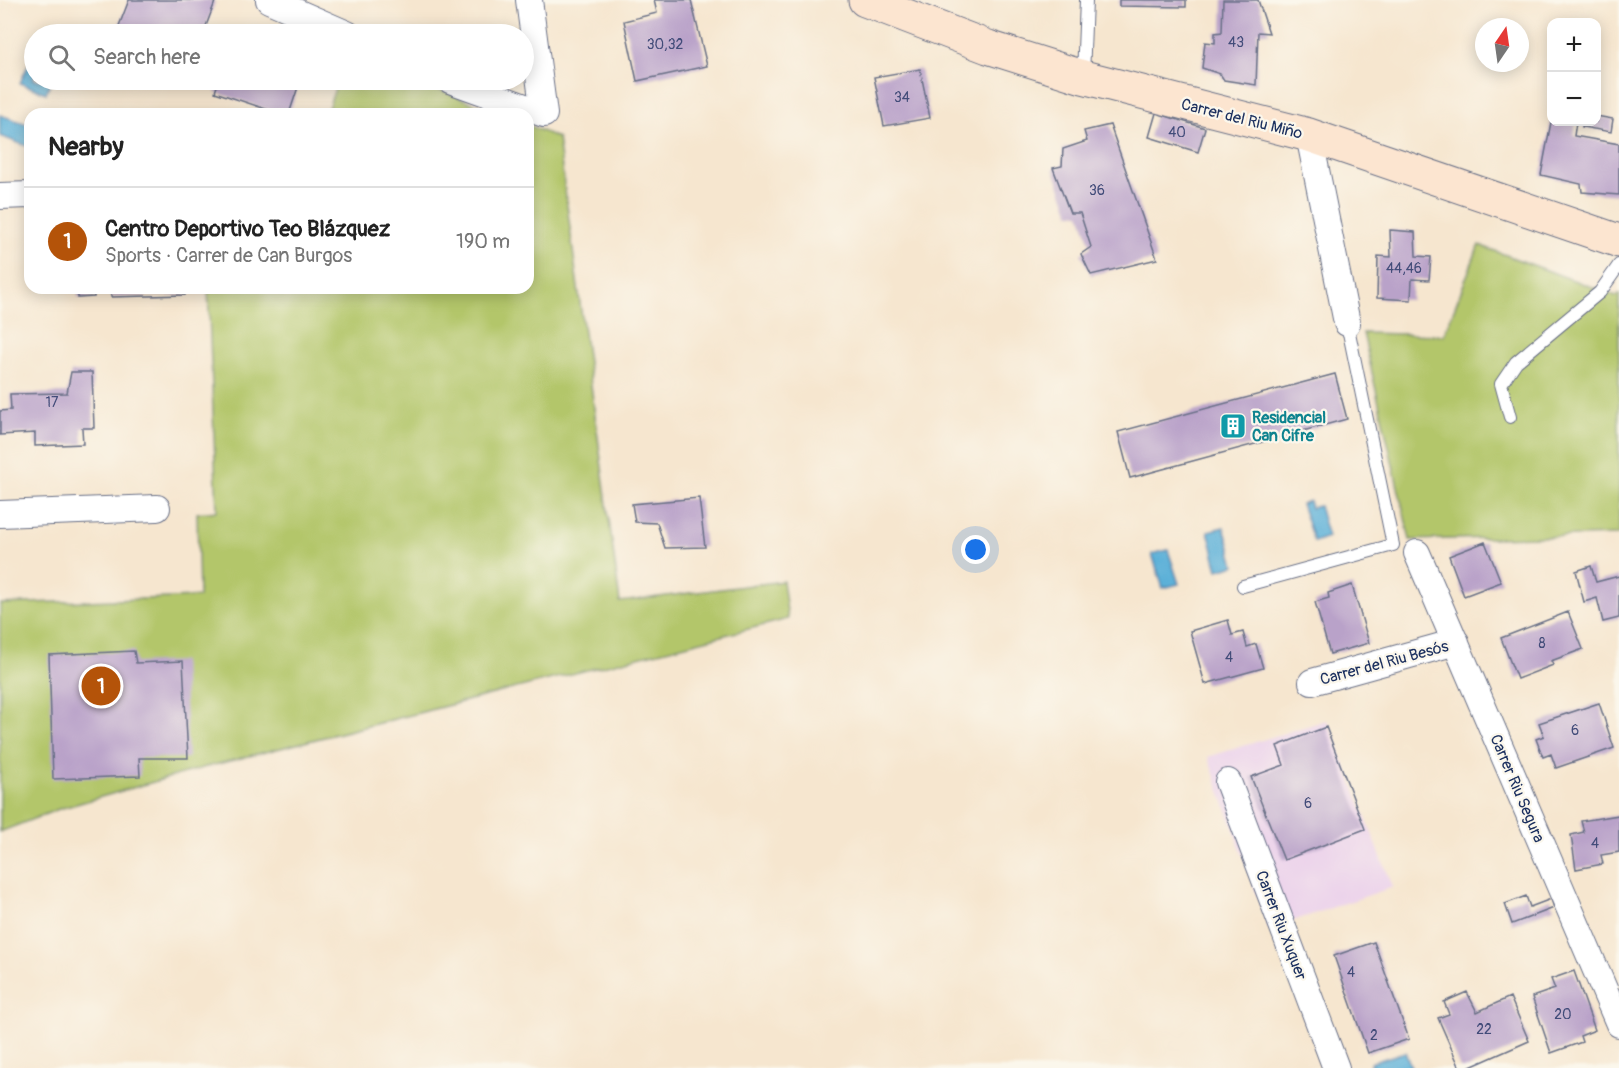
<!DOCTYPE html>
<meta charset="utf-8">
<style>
body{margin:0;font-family:Pangolin,sans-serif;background:#f6f6f6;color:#222}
.controls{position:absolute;right:18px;top:18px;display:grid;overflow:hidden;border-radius:12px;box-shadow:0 3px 15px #0003}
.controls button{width:54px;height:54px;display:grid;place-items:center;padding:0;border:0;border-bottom:2px solid #e0e0e0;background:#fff;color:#222;font:30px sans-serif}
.compass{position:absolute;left:1475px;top:18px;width:54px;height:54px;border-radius:50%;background:#fff;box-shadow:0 3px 15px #0003;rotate:13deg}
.you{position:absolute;left:976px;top:550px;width:21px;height:21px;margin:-15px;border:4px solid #fff;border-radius:50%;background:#1a73e8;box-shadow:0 0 0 9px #1a73e833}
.badge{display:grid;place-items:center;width:39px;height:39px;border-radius:50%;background:#b45309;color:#fff;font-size:20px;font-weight:700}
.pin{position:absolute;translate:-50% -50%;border:3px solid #fff;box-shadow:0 2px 6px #0006}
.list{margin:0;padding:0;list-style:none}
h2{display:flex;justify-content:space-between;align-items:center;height:78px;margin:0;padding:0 24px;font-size:26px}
h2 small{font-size:20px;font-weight:400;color:#767676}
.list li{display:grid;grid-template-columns:39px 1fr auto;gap:18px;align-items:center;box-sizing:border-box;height:108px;padding:0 24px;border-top:2px solid #e0e0e0}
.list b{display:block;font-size:22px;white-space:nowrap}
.list p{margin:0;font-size:20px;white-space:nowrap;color:#767676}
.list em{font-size:20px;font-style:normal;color:#767676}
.icon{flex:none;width:33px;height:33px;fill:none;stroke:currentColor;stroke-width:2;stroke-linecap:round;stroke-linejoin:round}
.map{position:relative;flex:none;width:1619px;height:1068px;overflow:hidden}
.search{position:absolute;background:#fff;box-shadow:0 3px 15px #0003;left:24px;top:24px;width:510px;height:66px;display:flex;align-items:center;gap:15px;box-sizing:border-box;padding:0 21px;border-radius:33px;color:#767676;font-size:22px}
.panel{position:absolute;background:#fff;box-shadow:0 3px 15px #0003;left:24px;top:108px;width:510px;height:186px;border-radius:18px}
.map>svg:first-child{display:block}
.built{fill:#ebd1eb}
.green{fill:#b3c66a;stroke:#677a64;stroke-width:1.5}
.water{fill:#5cb0d8;stroke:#3c709b;stroke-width:1.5}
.building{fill:#b9a2c9}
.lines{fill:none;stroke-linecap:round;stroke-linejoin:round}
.lane-casing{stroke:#686f86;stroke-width:14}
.street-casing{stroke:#686f86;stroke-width:28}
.secondary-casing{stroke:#686f86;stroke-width:35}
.lane{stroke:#fff;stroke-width:12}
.street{stroke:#fff;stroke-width:26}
.secondary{stroke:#fce5d0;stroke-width:33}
.labels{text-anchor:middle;stroke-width:4.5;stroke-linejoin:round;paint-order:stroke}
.number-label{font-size:14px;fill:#424c79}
.street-label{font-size:16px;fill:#1b2f5e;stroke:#fbf7ec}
.culture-label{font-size:16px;font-weight:bold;fill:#0d838f;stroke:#fbf7ec;text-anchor:start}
</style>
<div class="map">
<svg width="1619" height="1068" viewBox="0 0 1619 1068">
<rect width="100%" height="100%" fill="#fbf7ec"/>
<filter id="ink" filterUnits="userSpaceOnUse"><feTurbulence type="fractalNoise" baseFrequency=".0167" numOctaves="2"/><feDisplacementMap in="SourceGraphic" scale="12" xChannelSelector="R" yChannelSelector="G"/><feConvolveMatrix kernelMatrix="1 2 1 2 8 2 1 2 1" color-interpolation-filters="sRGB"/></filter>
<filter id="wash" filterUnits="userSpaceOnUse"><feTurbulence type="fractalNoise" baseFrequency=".008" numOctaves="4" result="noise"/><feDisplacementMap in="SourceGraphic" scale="24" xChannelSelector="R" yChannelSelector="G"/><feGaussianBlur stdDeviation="1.35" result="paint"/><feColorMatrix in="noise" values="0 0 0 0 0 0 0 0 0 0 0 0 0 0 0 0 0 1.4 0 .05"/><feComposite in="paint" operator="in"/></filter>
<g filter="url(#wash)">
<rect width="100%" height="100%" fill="#f6e6cf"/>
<!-- built -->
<path class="built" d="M1327 720 1393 887 1269 929 1208 757Z"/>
<!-- green -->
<path class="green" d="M338 80H415L500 114H326Z
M528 125 558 138 620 602 783 581 788 619 206 767 59 809 0 832V604L199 597 197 513 217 511 208 288H528Z
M1479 245 1616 296 1619 294V535L1410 540 1363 333 1444 335Z"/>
<!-- water -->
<path class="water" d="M34 52V80H52L46 93 20 83Z
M0 115 30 125 29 147 0 136Z
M1309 501 1311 508 1319 506 1328 537 1314 542 1301 504Z
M1224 527 1235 565 1218 570 1208 531Z
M1168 550 1179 584 1163 588 1152 554Z
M1405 1052 1411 1067 1408 1068H1371L1370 1063Z"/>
<g id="blocks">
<!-- building -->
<path class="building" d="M129 0H210L215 2 203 34H156L143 30 141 34H127L117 31Z
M654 0H691L707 66 637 81 624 21 657 13Z
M1119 0H1186V7L1119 6Z
M1223 0H1258L1269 33 1258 32 1256 85 1224 80 1220 74 1202 68 1205 42 1215 43V33L1222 32Z
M920 69 930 118 884 126 874 77Z
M219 80H293L291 85 298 87 289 114H281L215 92Z
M1156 113 1205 128 1198 152 1149 137Z
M1596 116 1613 119 1611 132 1582 127 1583 122H1596Z
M1551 122H1576L1574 136 1619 144V195L1582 192 1581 184 1541 175Z
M1110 125 1157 259 1091 275 1081 254 1091 247 1080 213H1070L1053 168 1062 166 1063 149 1087 141 1084 131Z
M1390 230 1415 232 1416 256 1431 257 1429 280 1412 279 1411 300 1377 298 1378 256 1391 257Z
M78 288H185V295L111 297V291L94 292V297L78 298Z
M71 372H92L94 428H82L83 444 35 446V433L0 435V411L11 410 10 394 67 393Z
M1335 374 1347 419 1130 478 1118 432Z
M699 498 705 547 665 548 657 523 635 522 632 504Z
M1485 542 1501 582 1464 596 1449 556Z
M1591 566 1596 582 1619 576V618L1603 622 1597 598 1584 602 1576 571Z
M1352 585 1369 643 1330 654 1315 602 1329 598 1328 593Z
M1568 612 1583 649 1551 661 1553 665 1517 679 1501 638Z
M1228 620 1232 635 1243 632 1247 647 1256 644 1263 668 1205 684 1190 631Z
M134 651 136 663 183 661 188 758H139L140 776 53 779 49 655Z
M1599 703 1614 748 1556 768 1551 754 1543 757 1536 739 1544 736 1539 723Z
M1326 727 1365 829 1284 860 1251 777 1284 765 1277 746Z
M1619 815V852L1601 855 1603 864 1576 869 1571 835 1584 832 1581 821Z
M1526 896 1530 907 1551 899 1554 908 1512 924 1505 904Z
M1374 942 1409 1039 1368 1053 1334 956Z
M1574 971 1595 1030 1580 1036 1582 1042 1551 1053 1532 997 1555 989 1551 979Z
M1467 992 1477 1012 1510 997 1529 1041 1468 1068H1460L1438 1018 1449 1014 1444 1002Z"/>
</g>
</g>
<g filter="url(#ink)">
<use href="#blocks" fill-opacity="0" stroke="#686f86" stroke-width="1.5"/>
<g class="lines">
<defs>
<path id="lane" d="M1083 76 1086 0
M1510 417 1501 384 1516 362 1600 292 1619 265
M1243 586 1393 545 1347 323"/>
<path id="street" d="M269 0 347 34
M450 80 544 114 529 0
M1309 135 1347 323
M0 196 30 195
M0 514 157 508
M1417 553 1619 1024
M1312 682 1456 642
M1228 782 1336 1068"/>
<path id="secondary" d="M865 0 988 47 1083 77 1309 135 1619 241"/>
</defs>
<!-- lane casing -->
<use href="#lane" class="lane-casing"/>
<!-- street casing -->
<use href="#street" class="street-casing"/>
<!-- secondary casing -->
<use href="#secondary" class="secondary-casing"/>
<!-- lane -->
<use href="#lane" class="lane"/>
<!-- street -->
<use href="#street" class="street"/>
<!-- secondary -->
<use href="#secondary" class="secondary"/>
</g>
</g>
<!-- icons -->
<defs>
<symbol id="building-square" viewBox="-11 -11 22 22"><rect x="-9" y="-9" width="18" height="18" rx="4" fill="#0f9aa8" stroke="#fbf7ec"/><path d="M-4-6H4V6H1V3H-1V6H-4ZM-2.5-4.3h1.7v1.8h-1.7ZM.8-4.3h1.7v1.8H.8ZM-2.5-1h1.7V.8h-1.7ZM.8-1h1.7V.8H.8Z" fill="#fff"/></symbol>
</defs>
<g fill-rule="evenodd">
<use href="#building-square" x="1218" y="411" width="30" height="30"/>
</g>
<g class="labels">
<!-- number labels -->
<g class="number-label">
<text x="1236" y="47">43</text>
<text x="665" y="49">30,32</text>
<text x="902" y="102">34</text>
<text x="1177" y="137">40</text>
<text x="1097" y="195">36</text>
<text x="1404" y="273">44,46</text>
<text x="52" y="407">17</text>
<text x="1542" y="648">8</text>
<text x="1229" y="662">4</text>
<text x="1575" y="735">6</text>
<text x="1308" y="808">6</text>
<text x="1595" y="848">4</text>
<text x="1351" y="977">4</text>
<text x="1563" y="1019">20</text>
<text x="1484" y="1034">22</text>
<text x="1374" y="1040">2</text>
</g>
<!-- street labels -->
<g class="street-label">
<text transform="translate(1242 118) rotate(14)" y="6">Carrer del Riu Miño</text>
<text transform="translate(1384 662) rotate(-15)" y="6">Carrer del Riu Besós</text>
<text transform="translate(1518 788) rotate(67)" y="6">Carrer Riu Segura</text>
<text transform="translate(1282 925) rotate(69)" y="6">Carrer Riu Xuquer</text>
</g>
<!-- culture labels -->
<g class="culture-label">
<text x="1252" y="423">Residencial<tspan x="1252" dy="18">Can Cifre</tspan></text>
</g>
</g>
</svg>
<div class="controls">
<button>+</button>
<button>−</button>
</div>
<svg class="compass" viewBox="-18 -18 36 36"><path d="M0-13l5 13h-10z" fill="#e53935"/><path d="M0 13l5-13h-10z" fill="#767676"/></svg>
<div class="you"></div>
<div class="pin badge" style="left:101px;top:686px">1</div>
<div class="search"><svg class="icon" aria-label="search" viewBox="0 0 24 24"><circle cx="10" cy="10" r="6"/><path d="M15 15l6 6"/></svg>Search here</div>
<section class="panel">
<h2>Nearby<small></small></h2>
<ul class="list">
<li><span class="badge">1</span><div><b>Centro Deportivo Teo Blázquez</b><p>Sports · Carrer de Can Burgos</p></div><em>190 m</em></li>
</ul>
</section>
</div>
